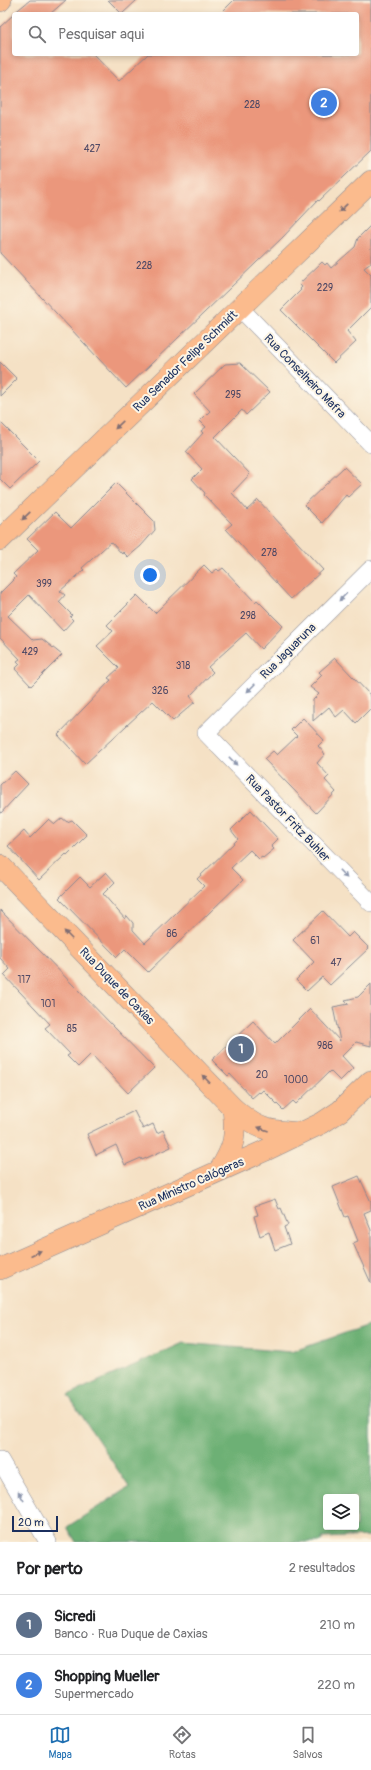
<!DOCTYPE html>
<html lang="pt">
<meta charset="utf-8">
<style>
body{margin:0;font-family:Pangolin,sans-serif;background:#f2f2f2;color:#202124}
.controls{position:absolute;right:12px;bottom:12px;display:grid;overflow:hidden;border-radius:4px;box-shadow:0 2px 6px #0003}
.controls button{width:36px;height:36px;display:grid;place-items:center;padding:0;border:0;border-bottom:1px solid #e0e0e0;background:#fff;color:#202124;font:20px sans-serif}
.scale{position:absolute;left:12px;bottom:10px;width:46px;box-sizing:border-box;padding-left:4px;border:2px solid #1b2f5e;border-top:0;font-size:11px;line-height:14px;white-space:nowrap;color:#1b2f5e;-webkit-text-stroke:3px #fcf5e5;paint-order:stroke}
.you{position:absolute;left:150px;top:575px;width:14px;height:14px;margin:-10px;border:3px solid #fff;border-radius:50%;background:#1a73e8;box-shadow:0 0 0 6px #1a73e833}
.badge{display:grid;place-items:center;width:26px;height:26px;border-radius:50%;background:#1f6fb2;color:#fff;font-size:13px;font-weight:700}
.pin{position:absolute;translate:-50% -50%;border:2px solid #fff;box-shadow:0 1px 4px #0006}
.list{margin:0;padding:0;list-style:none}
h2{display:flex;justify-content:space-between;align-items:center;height:52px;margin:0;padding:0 16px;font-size:17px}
h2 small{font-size:13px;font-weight:400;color:#757577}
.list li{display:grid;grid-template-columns:26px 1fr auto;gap:12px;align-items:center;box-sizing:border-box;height:60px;padding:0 16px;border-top:1px solid #e0e0e0}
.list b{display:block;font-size:15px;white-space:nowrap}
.list p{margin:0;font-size:13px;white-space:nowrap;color:#757577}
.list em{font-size:13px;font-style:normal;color:#757577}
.icon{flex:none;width:22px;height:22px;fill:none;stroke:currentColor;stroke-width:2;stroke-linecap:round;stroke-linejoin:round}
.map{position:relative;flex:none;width:371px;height:1542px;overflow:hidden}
.search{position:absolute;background:#fff;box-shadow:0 2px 6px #0003;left:12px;right:12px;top:12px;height:44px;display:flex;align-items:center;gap:10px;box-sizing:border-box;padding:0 14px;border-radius:4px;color:#757577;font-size:15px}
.sheet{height:172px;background:#fff}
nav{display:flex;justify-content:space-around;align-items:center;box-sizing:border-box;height:56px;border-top:1px solid #e0e0e0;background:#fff;font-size:11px;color:#757577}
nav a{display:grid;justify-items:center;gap:2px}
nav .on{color:#1f6fb2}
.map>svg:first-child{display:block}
.forest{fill:#6db074;stroke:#447069;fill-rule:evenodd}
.building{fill:#eb977b}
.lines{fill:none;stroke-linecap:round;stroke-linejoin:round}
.minor-casing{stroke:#888892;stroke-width:18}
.major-casing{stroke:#888892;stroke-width:22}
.minor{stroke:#fff;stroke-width:17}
.major{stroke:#fbbb8d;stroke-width:21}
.oneway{fill:#806e73}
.oneway2{fill:#8d97ae}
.labels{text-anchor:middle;stroke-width:4;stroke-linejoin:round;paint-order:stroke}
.number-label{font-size:10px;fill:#4f4965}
.street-label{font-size:12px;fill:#1b2f5e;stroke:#fcf5e5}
</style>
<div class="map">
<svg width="371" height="1542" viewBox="0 0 371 1542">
<rect width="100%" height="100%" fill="#fcf5e5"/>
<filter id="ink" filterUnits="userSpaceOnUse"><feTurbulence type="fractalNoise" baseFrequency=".025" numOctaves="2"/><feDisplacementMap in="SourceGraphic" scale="8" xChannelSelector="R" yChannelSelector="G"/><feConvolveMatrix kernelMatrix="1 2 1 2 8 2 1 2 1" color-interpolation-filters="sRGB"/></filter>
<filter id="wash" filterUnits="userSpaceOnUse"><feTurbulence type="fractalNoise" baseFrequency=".012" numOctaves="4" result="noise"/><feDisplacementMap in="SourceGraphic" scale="16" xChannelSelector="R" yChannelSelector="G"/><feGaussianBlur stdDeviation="0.9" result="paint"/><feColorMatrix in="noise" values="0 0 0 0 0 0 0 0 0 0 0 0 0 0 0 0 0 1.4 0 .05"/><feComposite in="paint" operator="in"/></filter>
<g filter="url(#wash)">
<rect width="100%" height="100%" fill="#f5e1c5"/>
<!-- forest -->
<path class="forest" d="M371 1324V1536L322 1538V1542H76L67 1527 129 1487 68 1395 183 1343 291 1352ZM326 1497H356V1527H326Z"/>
<g id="blocks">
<!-- building -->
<path class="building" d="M30 0H66L50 14H13Z
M108 0H137L122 14Z
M234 0H371V151L319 201 318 200 283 237 126 388 0 253V27L14 14V54H93L119 81 148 54H357V14H220Z
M371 225V263L364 268 371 275V307L347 331 356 342 334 363 281 310 301 290 300 289 302 287 299 284 322 262 325 265 327 263 331 268 355 247 358 238Z
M0 362 17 379 0 396Z
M240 363 270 392 246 415 242 410 215 437 250 474 232 493 247 510 258 500 323 570 291 599 226 529 232 524 204 495 205 493 192 479 202 469 186 452 203 433 201 431 206 427 200 421 210 411 194 394 225 364Z
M0 422 39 461 10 489 0 479Z
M344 467 362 484 348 497 346 495 322 523 304 505Z
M116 483 154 521 155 530 141 546 128 557 123 552 122 554 111 542 82 568 84 570 60 591 65 595 59 602 72 615 70 617 73 620 63 631 29 595 8 616 33 640 42 639 62 655 31 686 15 669 20 664 17 661 20 659 0 638V593L16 577 13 574 38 550 27 539 55 512 71 528Z
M204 565 212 573 217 569 219 571 223 568 255 602 257 600 283 626 261 649 246 633 208 667 213 672 190 696 195 702 173 721 153 701 85 764 58 735 111 680 108 678 119 668 97 646 113 631 107 625 137 595 155 613Z
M335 658 371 696V708L356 723 344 710 336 717 329 707 313 721V700L319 694 310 687 322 675 319 672Z
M303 718 324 740 318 746 325 754 317 763 329 776 325 780 336 792 316 813 264 759 273 751 277 755 297 736 291 730Z
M15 771 28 784 0 814V785Z
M251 810 278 839 271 846 274 849 263 858 262 857 259 859 250 850 231 868 243 880 148 972 125 949 117 957 59 898 80 877 90 887 106 872 115 882 103 894 125 919 127 916 133 923V930L145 943 204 886 197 879 238 839 231 830Z
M62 818 67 822 72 820 87 835 67 855 66 854 39 880 8 846 24 831 30 838 49 819 55 824Z
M0 910 154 1068 128 1093 91 1054 78 1067 67 1056 70 1054 45 1028 50 1024 4 975 10 969 0 958Z
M323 911 348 937 353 932 369 948 330 985 322 977 307 991 296 980 314 962 293 940Z
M371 984V1046L356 1042 342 1056 353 1068 340 1081 330 1071 296 1104 293 1101 283 1110 263 1090 260 1093 259 1092 252 1098 230 1074 228 1076 212 1060 253 1021 275 1044 310 1009 340 1041 333 1007 349 1004 345 1000 358 997Z
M134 1111 143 1129 153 1124 157 1133 163 1130 171 1147 142 1160 141 1158 125 1165 116 1145 96 1155 87 1134Z
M359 1176 371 1202V1210L364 1213 371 1230V1283L353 1243 358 1241 348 1216 345 1217 333 1187Z
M275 1199 279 1209 281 1208 288 1225 284 1227 290 1244 275 1250 269 1232 260 1236 254 1216 258 1215 255 1206Z"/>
</g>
</g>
<g filter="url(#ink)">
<use href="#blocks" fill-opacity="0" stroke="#888892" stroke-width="1"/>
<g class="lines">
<defs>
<path id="minor" d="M240 308 371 444
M371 569 206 733 371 903
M0 1460 48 1542"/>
<path id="major" d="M0 1 1 0
M0 540 371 181
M0 865 233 1108C258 1130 267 1131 300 1133
M219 1171C235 1146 236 1137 233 1108
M0 1269 264 1151 322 1123 340 1111 371 1081"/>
</defs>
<!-- minor casing -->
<use href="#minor" class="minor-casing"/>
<!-- major casing -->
<use href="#major" class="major-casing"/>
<!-- minor -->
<use href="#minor" class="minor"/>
<!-- major -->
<use href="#major" class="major"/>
</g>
<!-- one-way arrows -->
<defs><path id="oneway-solid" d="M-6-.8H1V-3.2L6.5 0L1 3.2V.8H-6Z"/></defs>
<g class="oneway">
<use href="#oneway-solid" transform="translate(343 208) rotate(136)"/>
<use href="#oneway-solid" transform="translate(119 425) rotate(136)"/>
<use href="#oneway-solid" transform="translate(26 516) rotate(136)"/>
<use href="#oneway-solid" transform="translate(68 935) rotate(-134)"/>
<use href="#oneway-solid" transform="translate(206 1079) rotate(-134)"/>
<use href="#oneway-solid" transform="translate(263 1129) rotate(-160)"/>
<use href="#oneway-solid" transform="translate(36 1253) rotate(-24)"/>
</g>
<g class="oneway2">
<use href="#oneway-solid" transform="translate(343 597) rotate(135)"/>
<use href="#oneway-solid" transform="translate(251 688) rotate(135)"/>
<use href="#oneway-solid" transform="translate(233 761) rotate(46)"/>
<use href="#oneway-solid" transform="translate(343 874) rotate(46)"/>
<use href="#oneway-solid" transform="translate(21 1496) rotate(-120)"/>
</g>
</g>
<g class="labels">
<!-- number labels -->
<g class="number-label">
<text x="252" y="108">228</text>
<text x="92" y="152">427</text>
<text x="144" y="269">228</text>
<text x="325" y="291">229</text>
<text x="233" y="398">295</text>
<text x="269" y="556">278</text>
<text x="44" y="587">399</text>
<text x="248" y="619">298</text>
<text x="30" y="655">429</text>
<text x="183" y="669">318</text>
<text x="160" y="694">326</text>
<text x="172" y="937">86</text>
<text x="315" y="944">61</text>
<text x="336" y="966">47</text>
<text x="24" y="983">117</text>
<text x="48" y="1007">101</text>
<text x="72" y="1032">85</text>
<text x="325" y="1049">986</text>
<text x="262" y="1078">20</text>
<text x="296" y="1083">1000</text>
</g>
<!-- street labels -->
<g class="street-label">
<text transform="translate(185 361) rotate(-44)" y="4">Rua Senador Felipe Schmidt</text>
<text transform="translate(305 376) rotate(46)" y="4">Rua Conselheiro Mafra</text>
<text transform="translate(288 651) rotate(-45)" y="4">Rua Jaguaruna</text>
<text transform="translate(288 818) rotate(46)" y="4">Rua Pastor Fritz Buhler</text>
<text transform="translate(117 986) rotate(46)" y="4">Rua Duque de Caxias</text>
<text transform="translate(191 1184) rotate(-24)" y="4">Rua Ministro Calógeras</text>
</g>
</g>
</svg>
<div class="controls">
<button><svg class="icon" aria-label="layers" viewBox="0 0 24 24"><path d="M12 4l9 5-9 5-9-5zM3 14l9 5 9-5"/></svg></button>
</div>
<div class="scale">20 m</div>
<div class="you"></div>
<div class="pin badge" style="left:241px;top:1049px;background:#5c6f8a">1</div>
<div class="pin badge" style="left:324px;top:103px;background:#3f7fe0">2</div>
<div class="search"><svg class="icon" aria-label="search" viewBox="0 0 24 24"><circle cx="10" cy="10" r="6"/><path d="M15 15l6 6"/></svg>Pesquisar aqui</div>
</div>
<section class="sheet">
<h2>Por perto<small>2 resultados</small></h2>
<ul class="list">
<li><span class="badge" style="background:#5c6f8a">1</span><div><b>Sicredi</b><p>Banco · Rua Duque de Caxias</p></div><em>210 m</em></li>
<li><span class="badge" style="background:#3f7fe0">2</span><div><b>Shopping Mueller</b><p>Supermercado</p></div><em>220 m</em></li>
</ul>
</section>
<nav>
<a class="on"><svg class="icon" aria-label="map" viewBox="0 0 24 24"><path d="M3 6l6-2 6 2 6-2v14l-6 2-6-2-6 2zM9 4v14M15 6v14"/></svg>Mapa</a>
<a><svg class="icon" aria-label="directions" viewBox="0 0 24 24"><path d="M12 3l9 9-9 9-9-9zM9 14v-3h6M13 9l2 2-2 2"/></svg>Rotas</a>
<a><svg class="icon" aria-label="saved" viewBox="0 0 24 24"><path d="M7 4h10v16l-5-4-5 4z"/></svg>Salvos</a>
</nav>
